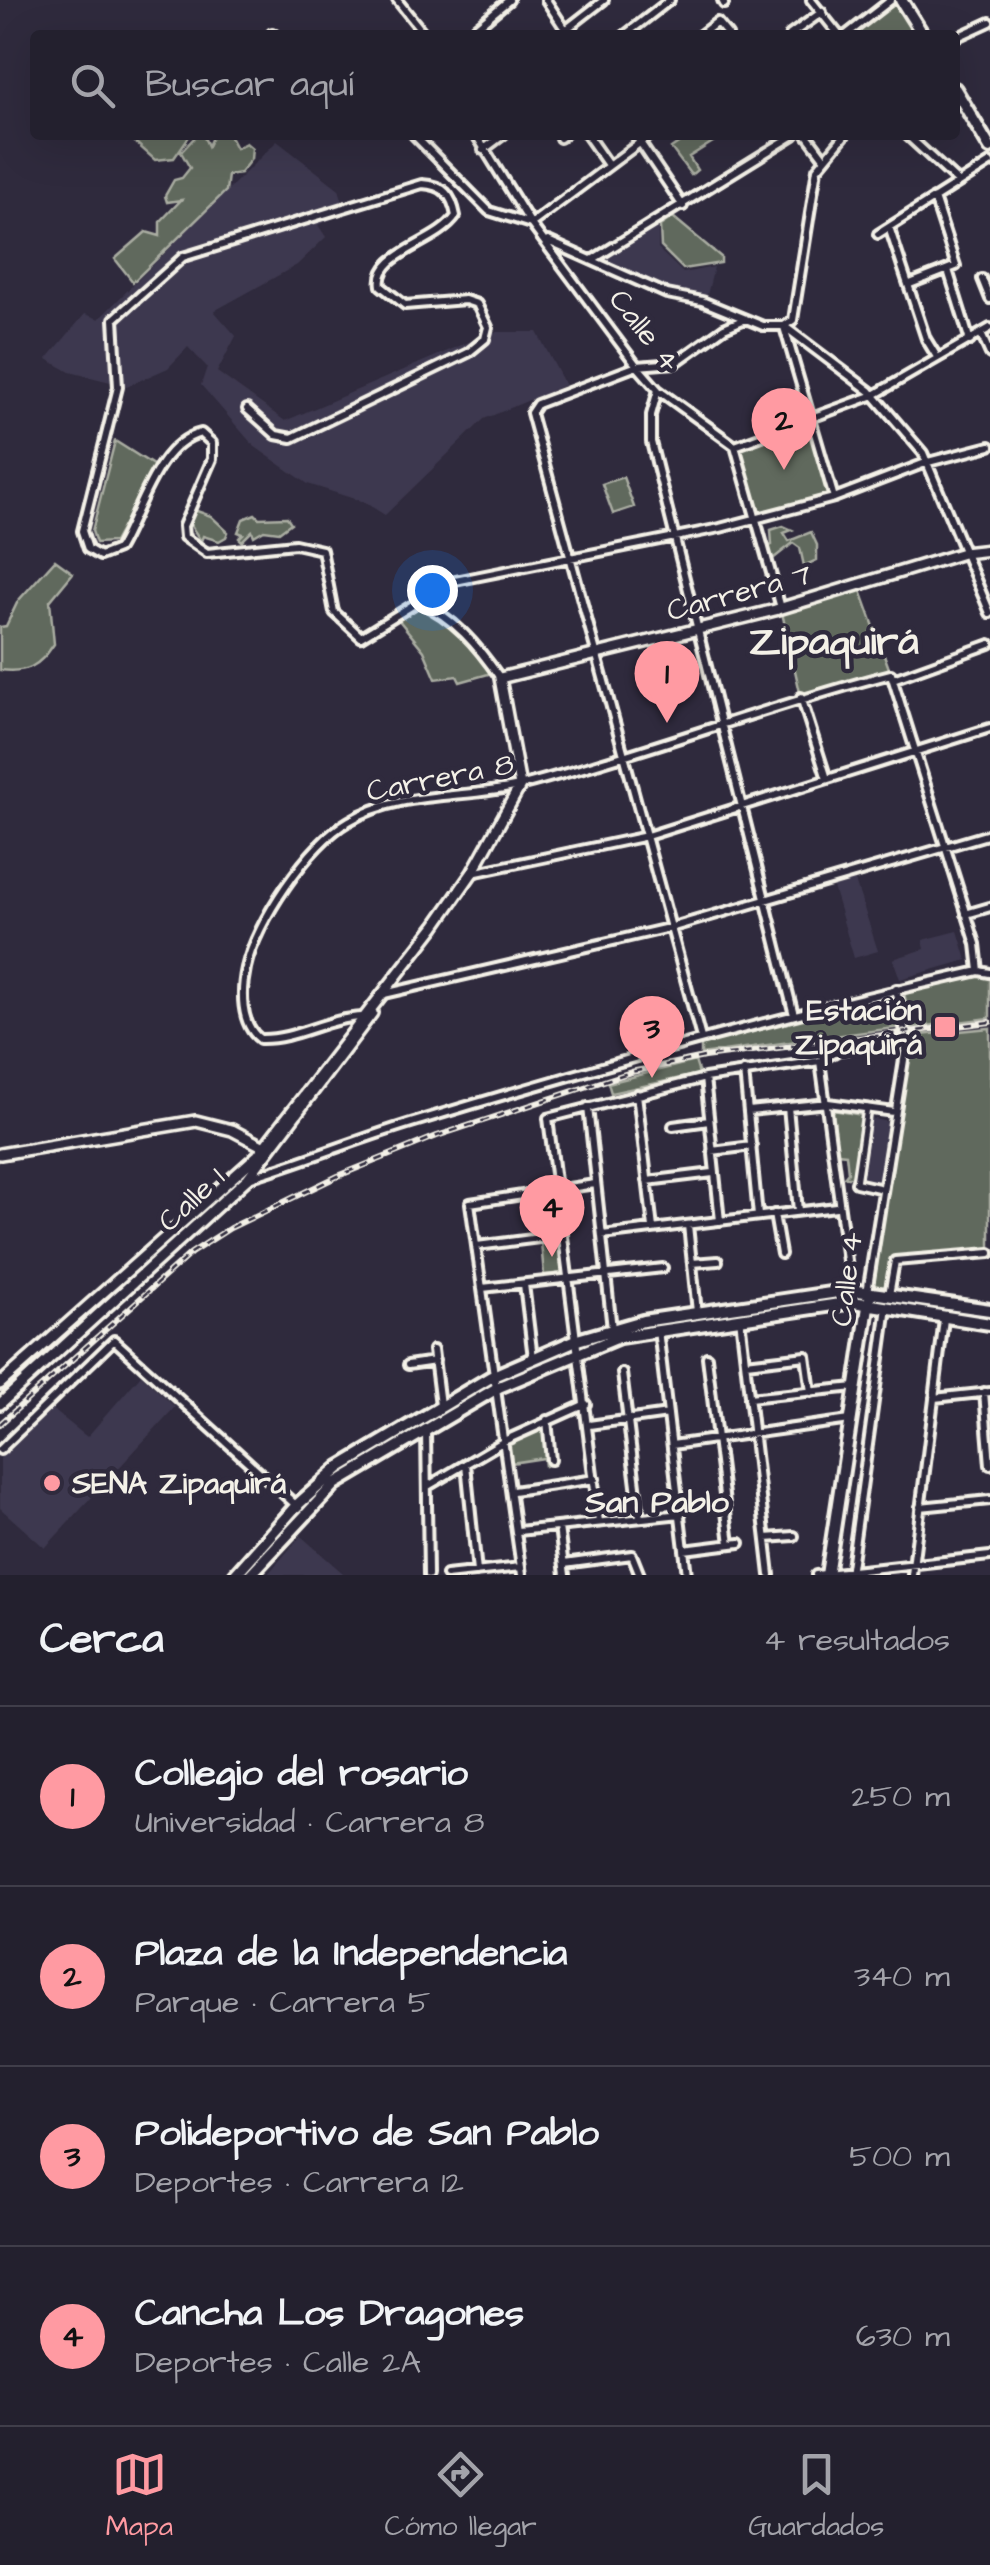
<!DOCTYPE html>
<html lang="es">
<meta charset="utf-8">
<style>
body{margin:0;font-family:"Architects Daughter",sans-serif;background:#2b2836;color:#f1f3f6}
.you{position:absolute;left:432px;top:590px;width:35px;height:35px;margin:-25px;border:8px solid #fff;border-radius:50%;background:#1a73e8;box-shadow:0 0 0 15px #1a73e833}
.badge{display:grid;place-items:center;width:65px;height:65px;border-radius:50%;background:#ff9aa2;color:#111;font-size:32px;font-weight:700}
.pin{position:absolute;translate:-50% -82px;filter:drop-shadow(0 2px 5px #0008)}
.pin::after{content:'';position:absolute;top:52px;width:35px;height:30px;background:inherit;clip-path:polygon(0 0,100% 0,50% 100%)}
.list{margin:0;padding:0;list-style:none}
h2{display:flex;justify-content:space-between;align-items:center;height:130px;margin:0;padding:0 40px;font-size:42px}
h2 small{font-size:32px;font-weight:400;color:#a3a3aa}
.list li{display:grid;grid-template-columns:65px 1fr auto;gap:30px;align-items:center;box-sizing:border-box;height:180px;padding:0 40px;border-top:2px solid #403e4a}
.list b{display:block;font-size:38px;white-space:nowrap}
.list p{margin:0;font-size:32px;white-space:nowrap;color:#a3a3aa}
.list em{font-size:32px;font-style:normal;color:#a3a3aa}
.icon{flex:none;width:55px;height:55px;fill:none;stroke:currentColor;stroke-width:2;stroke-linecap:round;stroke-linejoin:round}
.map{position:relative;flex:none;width:990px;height:1575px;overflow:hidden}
.search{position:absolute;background:#23202e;box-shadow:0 10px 40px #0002;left:30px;right:30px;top:30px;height:110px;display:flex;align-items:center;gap:25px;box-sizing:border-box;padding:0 35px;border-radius:10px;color:#a3a3aa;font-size:38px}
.sheet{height:850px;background:#23202e}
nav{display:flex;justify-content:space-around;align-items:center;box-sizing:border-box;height:140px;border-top:2px solid #403e4a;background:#23202e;font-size:28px;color:#a3a3aa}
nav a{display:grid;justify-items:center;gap:5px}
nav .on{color:#ff9aa2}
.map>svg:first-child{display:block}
.built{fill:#3e394f}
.green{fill:#60695d;stroke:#aaada2;stroke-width:2.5}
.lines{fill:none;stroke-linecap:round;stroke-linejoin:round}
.pedestrian-casing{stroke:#f4f1e8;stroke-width:12}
.minor-casing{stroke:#f4f1e8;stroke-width:14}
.tertiary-casing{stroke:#f4f1e8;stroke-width:16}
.secondary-casing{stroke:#f4f1e8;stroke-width:18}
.pedestrian{stroke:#2f2a3d;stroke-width:5}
.minor{stroke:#2f2a3d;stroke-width:6}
.tertiary{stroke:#2f2a3d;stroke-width:9}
.secondary{stroke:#2f2a3d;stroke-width:10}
.rail-casing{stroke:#f4f1e8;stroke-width:6}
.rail{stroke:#2f2a3d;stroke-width:2.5;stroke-dasharray:8;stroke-linecap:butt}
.poi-dot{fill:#ff9aa2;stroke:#2f2a3d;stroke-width:4}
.labels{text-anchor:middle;stroke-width:9;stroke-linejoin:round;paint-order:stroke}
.street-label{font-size:30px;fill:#f4f1e8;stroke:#2f2a3d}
.poi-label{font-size:30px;font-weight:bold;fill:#f4f1e8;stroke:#2f2a3d;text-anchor:end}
.neighbourhood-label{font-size:32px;font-weight:bold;fill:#f4f1e8;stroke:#2f2a3d}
.district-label{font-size:40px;font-weight:bold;fill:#f4f1e8;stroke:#2f2a3d}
</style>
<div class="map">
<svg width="990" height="1575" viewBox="0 0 990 1575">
<rect width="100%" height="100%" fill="#2f2a3d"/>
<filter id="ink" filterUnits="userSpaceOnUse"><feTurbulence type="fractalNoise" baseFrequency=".01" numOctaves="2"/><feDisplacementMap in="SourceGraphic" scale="20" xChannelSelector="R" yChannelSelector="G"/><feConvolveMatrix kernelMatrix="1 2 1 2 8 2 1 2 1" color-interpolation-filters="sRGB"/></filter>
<g filter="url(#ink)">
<!-- built -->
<path class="built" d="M277 141 339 189 346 213 318 225 326 237 297 265 214 311 236 336 217 372 285 421 492 332H537L565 385 484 419 385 515 364 502 308 484 254 446 201 385 207 367 188 347 168 368 127 386 70 372 47 359 85 314 99 319Z
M658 225V249L683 273 714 267 707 295 669 288 600 258Z
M855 881 878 951 854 958 833 887Z
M958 931 967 960 900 979 893 959 925 949 923 940Z
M870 1118 888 1122 878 1184 858 1180Z
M141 1375 175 1407 45 1548 0 1508V1458L52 1409 87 1437Z
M301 1536 345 1575H267Z"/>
<!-- green -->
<path class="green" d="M895 2 915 35H851Z
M127 135H190L174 158 155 160Z
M197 135H203L208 146 213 135H229L236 148 246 143 252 148 251 159 240 173 228 175 226 191 133 282 115 259 146 232 160 236V222L181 200 167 202 165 196 174 180 182 178 190 168 181 152Z
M690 135H724L689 157 697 170 691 175 671 148Z
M673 217 721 257V263L683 269 661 247 660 226Z
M811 424 832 493 758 515 737 446Z
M115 441 156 467 114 542 96 543 92 531Z
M623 477 634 507 613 514 602 484Z
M194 510 211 516 228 532 226 537 219 541 203 536 201 541 189 523Z
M255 514 259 518 287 517 291 523 279 532 264 530 254 536 252 531 242 541 239 538 243 534 238 532 243 519Z
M783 526 792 530 784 533 789 541 811 532 817 545V560L804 566 800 548 793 543 769 562 765 548 772 545 771 530Z
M55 560 73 573 50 601 54 644C39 667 27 673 0 670V627L6 626 18 601Z
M859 585 891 674 801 697 781 608Z
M418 606C452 615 474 645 492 673L460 682 457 676 436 679 424 651 398 619Z
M976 974 990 977V1018L911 1028 904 992Z
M890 996 902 1027 701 1054V1044Z
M990 1028V1248L893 1260 887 1294 876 1290 872 1278 910 1036Z
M695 1061 699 1074 611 1093 608 1083Z
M833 1110 862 1115 856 1177H844L848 1172 846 1154 837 1153Z
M559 1240 564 1273 544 1275 541 1242Z
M546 1426 552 1464 545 1466 544 1458 511 1463 509 1444Z"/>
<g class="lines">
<defs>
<path id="pedestrian" d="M856 1183 867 1108"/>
<path id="minor" d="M397 0 425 35
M546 0 569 35
M722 0 724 4
M811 0 839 35
M272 33 275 35
M467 35 509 0
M559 35 604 0
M625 35 670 0
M700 35 717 22 728 35
M790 35 822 12
M846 35 891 0
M955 38 990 22
M414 135 489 211 531 224 650 135
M476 135 531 224 637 366 658 390 735 446 781 608
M587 135 608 165
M635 135 683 206
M807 135 825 159
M908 136 958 182
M560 138 564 135
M483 150 503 135
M889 227 926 339 937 357
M878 234 990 163
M548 241 667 294 702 301 763 326H784L870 391 923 453 990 613
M592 260 794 135
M948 270 970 341
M982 279 990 299
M910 284 956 266 934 198
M784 326 793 320 817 169 845 135
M784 327 834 498
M981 334 990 354
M658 390 651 415V442L794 1015
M247 409 276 435 292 438 468 353 485 339 488 327 477 304 465 300 405 305 381 286C375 253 437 244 456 216 452 195 444 185 422 184L183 257 114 319 118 387 82 531 88 549 100 556 118 549C140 512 156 444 201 433L212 443V459L183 526 184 537 207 553 295 544 322 550 334 612 361 637 450 582 720 528 834 498 928 462 990 446
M735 446 874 395 990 328
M418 602C454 617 478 646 500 678
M893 679 990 644
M801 697 827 779
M472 873 647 836 990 728
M966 914 990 907
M384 994 673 927 990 834
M363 1017C326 1018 296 1040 260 1039 240 1024 241 991 246 968 256 922 308 845 349 821 399 791 464 799 519 786 644 754 766 706 891 674L976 944 979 971
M701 1038 531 413 537 404 637 366 675 363 724 328 745 319
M820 1061 851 1290
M744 1071 758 1216
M705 1078 720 1221
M637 1094 653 1228
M588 1107 612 1329
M788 1107 798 1211
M749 1111 828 1103 894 1112
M673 1126 709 1121
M712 1151 752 1146
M248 1178C306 1161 362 1137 421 1120 605 1064 791 1013 979 971L990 973
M647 1181 713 1173
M856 1183 883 1189
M774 1214 781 1254
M688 1225 697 1312
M602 1235 836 1207
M477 1246 563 1235
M692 1263 718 1261
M524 1284 533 1358
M482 1288 663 1268
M867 1293 907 1041 896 989
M889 1295 895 1261 990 1253
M740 1318 770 1575
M658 1330 687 1575
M433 1350 440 1405
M707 1357 730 1544
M746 1363 806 1356 811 1392
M408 1365 435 1361
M622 1373 640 1518
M984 1392 990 1465
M749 1398 855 1387
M934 1398 990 1392
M547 1420 551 1460
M589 1425 668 1414
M426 1431 428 1575
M672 1445 850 1420
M0 1450 114 1340 299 1508
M466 1464 477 1572
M428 1486 506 1440 586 1404
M513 1491 595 1479
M920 1507 990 1500
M599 1522 548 1118 705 1078 820 1061 839 1050 907 1041
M559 1527 565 1575
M518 1531 681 1514
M766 1538 794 1536
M684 1550 740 1543
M564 1564 632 1555 640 1575
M446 1575 521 1567
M522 1575 470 1203 595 1184
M816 1575 990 1556
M850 1575 887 1307
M912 1575 944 1319"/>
<path id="tertiary" d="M0 1154 196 1121 232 1130 268 1149
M0 1384 258 1155 435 926 472 873 520 786 500 678 775 610 963 553 990 550
M0 1404 248 1178 372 1013"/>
<path id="secondary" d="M901 0 923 35
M955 89 990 148
M235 1575 296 1506 340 1467 491 1377 574 1341 643 1321 851 1290 990 1310
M250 1575 335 1484 499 1387 619 1337 853 1302 990 1324
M827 1575 869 1300"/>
</defs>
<!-- pedestrian casing -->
<use href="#pedestrian" class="pedestrian-casing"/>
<!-- minor casing -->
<use href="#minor" class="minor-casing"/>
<!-- tertiary casing -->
<use href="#tertiary" class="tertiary-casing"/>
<!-- secondary casing -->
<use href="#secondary" class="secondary-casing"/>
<!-- pedestrian -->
<use href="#pedestrian" class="pedestrian"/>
<!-- minor -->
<use href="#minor" class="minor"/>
<!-- tertiary -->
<use href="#tertiary" class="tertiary"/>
<!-- secondary -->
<use href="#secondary" class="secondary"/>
<defs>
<path id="rail" d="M0 1424 191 1253 230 1228 338 1176 437 1136 631 1072 704 1057 990 1022"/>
</defs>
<!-- rail casing -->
<use href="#rail" class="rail-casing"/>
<!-- rail -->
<use href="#rail" class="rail"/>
</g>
</g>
<!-- markers -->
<g class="poi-dot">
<rect x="933" y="1015" width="24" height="24" rx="5"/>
<circle cx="52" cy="1483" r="10"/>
</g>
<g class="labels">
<!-- street labels -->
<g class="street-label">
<text transform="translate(645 330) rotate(52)" y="10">Calle 4</text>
<text transform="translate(739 592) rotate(-15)" y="10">Carrera 7</text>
<text transform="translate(440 777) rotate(-11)" y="10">Carrera 8</text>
<text transform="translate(191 1199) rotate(-43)" y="10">Calle 1</text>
<text transform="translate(846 1279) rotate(-83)" y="10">Calle 4</text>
</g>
<!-- poi labels -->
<g class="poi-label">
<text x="922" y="1020">Estación<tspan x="922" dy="34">Zipaquirá</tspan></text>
<text x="72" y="1493" text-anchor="start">SENA Zipaquirá</text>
</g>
<!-- neighbourhood labels -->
<g class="neighbourhood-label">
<text x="657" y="1512">San Pablo</text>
</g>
<!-- district labels -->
<g class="district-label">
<text x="834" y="654">Zipaquirá</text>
</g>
</g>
</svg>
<div class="you"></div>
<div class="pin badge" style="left:667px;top:723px">1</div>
<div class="pin badge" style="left:784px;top:470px">2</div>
<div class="pin badge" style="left:652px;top:1078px">3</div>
<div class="pin badge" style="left:552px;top:1257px">4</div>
<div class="search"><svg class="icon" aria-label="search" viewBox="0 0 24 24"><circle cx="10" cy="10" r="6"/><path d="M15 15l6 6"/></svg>Buscar aquí</div>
</div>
<section class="sheet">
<h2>Cerca<small>4 resultados</small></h2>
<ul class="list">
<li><span class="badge">1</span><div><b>Collegio del rosario</b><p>Universidad · Carrera 8</p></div><em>250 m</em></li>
<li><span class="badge">2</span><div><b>Plaza de la Independencia</b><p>Parque · Carrera 5</p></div><em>340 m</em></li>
<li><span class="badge">3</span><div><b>Polideportivo de San Pablo</b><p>Deportes · Carrera 12</p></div><em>500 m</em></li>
<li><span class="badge">4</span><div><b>Cancha Los Dragones</b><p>Deportes · Calle 2A</p></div><em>630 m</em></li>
</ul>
</section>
<nav>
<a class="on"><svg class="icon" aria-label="map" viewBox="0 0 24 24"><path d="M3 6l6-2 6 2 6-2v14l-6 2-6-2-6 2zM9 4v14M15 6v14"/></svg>Mapa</a>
<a><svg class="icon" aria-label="directions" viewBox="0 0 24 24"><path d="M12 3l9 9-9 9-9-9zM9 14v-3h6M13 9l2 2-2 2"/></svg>Cómo llegar</a>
<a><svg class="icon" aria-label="saved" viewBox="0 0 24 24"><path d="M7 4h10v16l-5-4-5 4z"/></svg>Guardados</a>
</nav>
